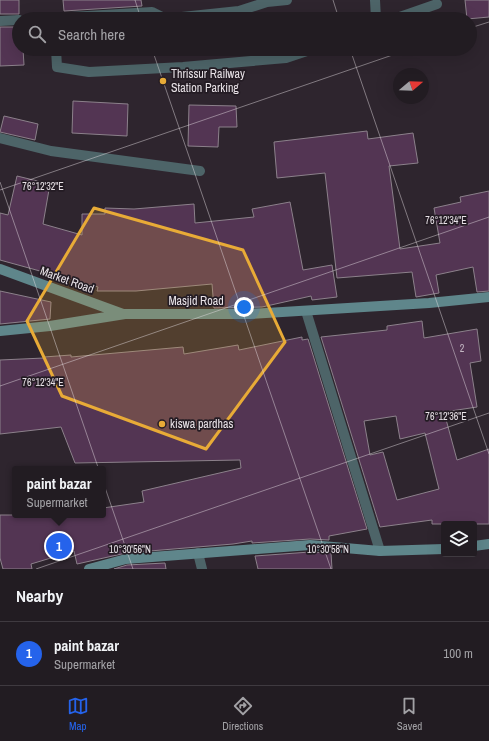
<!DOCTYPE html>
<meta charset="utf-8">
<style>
body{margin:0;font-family:"Archivo Narrow",sans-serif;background:#2e292f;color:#f1f3f6}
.controls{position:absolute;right:12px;bottom:12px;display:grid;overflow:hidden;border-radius:4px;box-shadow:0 4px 16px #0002}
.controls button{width:36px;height:36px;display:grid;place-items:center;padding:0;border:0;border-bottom:1px solid #3f3a40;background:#221c22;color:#f1f3f6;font:20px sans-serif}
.compass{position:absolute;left:393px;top:68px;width:36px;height:36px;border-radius:50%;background:#221c22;box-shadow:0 4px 16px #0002;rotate:71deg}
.you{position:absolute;left:244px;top:307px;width:14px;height:14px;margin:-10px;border:3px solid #fff;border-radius:50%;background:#1a73e8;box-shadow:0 0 0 6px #1a73e833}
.badge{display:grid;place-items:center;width:26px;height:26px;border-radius:50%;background:#2563eb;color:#fff;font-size:13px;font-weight:700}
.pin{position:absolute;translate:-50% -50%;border:2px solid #fff;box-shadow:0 1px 4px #0006}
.popup{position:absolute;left:12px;top:466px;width:94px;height:52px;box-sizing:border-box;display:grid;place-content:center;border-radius:4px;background:#221c22;filter:drop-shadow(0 1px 3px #0005);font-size:13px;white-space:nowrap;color:#a2a1a5}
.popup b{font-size:15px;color:#f1f3f6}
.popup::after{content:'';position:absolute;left:50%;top:100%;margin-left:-8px;border:8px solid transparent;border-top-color:#221c22}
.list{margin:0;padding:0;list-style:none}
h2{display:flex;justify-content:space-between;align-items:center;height:52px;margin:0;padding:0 16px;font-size:17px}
h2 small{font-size:13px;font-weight:400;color:#a2a1a5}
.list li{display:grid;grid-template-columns:26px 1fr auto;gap:12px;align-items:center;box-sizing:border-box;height:64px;padding:0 16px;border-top:1px solid #3f3a40}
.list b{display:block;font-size:15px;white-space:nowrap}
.list p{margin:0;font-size:13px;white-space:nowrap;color:#a2a1a5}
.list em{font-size:13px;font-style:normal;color:#a2a1a5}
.icon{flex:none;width:22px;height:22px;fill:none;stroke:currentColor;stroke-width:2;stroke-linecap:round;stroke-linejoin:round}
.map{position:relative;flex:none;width:489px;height:569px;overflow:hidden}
.search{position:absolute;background:#221c22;box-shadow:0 4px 16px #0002;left:12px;right:12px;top:12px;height:44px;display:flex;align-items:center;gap:10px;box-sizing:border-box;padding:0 14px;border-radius:22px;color:#a2a1a5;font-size:15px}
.sheet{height:116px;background:#221c22}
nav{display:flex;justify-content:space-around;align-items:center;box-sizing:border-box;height:56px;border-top:1px solid #3f3a40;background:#221c22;font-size:11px;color:#a2a1a5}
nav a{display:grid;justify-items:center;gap:2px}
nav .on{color:#2563eb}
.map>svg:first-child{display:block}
.building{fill:#533553;stroke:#8c818b;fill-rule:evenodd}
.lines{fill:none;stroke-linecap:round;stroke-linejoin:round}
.lane{stroke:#4d6468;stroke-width:10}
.street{stroke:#4d6468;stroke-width:10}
.secondary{stroke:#5f868b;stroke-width:10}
.marked{fill:#e8ab37;fill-opacity:0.2;stroke:#e8ab37;stroke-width:3;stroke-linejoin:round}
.ticks{fill:none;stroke:#e8e2e7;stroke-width:1;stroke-opacity:0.45}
.poi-dot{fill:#e8ab37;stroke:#241c24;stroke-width:1.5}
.labels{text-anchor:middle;stroke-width:3.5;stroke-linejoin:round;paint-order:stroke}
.number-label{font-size:10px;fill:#c3b7c2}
.poi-label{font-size:12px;fill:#e8e2e7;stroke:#241c24;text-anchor:start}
.street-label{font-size:12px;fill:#e8e2e7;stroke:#241c24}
.ticks-label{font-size:10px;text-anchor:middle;fill:#e8e2e7;stroke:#241c24;stroke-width:3.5;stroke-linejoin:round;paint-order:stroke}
</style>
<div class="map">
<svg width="489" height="569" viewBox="0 0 489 569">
<rect width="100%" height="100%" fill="#2e252e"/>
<!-- building -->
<path class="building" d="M0 0H19V14H0Z
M63 0H141L142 6 64 11Z
M465 0H489V17L467 19Z
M0 27H19V49H23L24 65 0 66Z
M73 101 128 104 127 136 72 133Z
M189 105 236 106 237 127H219L218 147 188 146Z
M4 116 38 124 35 140 0 132Z
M367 131 368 139 413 133 418 163 389 166 400 249 440 243 434 208 461 202 460 197 489 191V291L477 292 473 267 436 275 439 293 416 297 412 272 337 278 325 173 277 178 274 142Z
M17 176 50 184 43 224 82 235V214H105V208L134 209 194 204 195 223 254 217 252 209 290 202 303 270 332 265 337 297 312 300 311 296 262 307 214 308 212 284 136 291H97L98 287 0 260V213L8 215Z
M0 291 51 302 50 319 0 324Z
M422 321 424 338 477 329 481 361 470 363 477 407 444 412 457 460 489 449V524H432V520L380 527 321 337 387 330V326ZM396 416 400 439 425 433 439 489 397 500 383 452 370 455 364 421Z
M302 337V340L308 339 367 529 329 536V540L310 539 252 543V541L233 544 126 553 77 564 74 551 31 564 32 569H3L0 558V515H103V508L144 502 142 491 241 468 240 460 75 463 61 427 0 434V360L44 358V357L71 355V357L183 347 184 354 238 345 239 350Z
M310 552 331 553 332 569H258L255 556Z
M165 563 166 569H114L127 565Z"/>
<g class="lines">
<!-- lane -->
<path class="lane" d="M375 0 376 19
M38 19 152 12 164 18
M394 19 437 4
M56 49 57 67 89 72 183 67 286 58 313 49
M0 138 51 151 200 171"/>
<!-- street -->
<path class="street" d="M163 19 239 11 267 2 287 0
M0 21 19 20
M306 311 380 551
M198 553 202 569"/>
<!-- secondary -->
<path class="secondary" d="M0 269 123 314
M0 331 50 326 125 314H250L429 303 489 297
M474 546 489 544
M89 569 126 559 310 545 380 551 444 549"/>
</g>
<!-- marked area -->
<path class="marked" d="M94 208 243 250 285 342 206 449 62 396 27 321Z"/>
<!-- ticks -->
<path class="ticks" d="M135 0 141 19M333 0 339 19M470 28 489 22M152 49 331 569M350 49 489 454M0 182 133 569M0 190 410 49M0 386 489 217M36 569 489 413"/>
<!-- markers -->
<g class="poi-dot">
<circle cx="163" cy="81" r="4"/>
<circle cx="162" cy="424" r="4"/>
</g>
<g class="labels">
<!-- number labels -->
<g class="number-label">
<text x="462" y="352">2</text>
</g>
<!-- poi labels -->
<g class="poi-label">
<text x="171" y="78">Thrissur Railway<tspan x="171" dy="14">Station Parking</tspan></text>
<text x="170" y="428">kiswa pardhas</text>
</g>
<!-- street labels -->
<g class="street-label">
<text transform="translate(67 280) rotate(20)" y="4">Market Road</text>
<text x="196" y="305">Masjid Road</text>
</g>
</g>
<g class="ticks-label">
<text x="43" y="190">76°12'32"E</text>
<text x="446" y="224">76°12'34"E</text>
<text x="43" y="386">76°12'34"E</text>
<text x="446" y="420">76°12'36"E</text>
<text x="130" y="553">10°30'56"N</text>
<text x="328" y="553">10°30'58"N</text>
</g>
</svg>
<div class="controls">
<button><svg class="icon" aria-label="layers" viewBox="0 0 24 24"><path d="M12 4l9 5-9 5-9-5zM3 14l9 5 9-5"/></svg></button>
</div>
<svg class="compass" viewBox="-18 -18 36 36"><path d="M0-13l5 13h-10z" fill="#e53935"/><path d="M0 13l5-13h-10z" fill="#a2a1a5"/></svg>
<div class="you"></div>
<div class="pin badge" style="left:59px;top:546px">1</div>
<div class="popup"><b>paint bazar</b>Supermarket</div>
<div class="search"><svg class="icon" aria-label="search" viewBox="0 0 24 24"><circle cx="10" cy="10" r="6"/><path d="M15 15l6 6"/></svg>Search here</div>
</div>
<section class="sheet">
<h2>Nearby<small></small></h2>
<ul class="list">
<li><span class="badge">1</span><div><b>paint bazar</b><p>Supermarket</p></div><em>100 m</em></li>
</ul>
</section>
<nav>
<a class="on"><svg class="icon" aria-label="map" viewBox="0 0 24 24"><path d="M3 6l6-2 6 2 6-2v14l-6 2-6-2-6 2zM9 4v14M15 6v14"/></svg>Map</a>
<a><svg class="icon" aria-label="directions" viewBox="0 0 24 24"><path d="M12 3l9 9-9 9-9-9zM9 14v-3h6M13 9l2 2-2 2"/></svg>Directions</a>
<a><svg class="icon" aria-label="saved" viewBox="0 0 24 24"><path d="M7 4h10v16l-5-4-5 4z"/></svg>Saved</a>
</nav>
